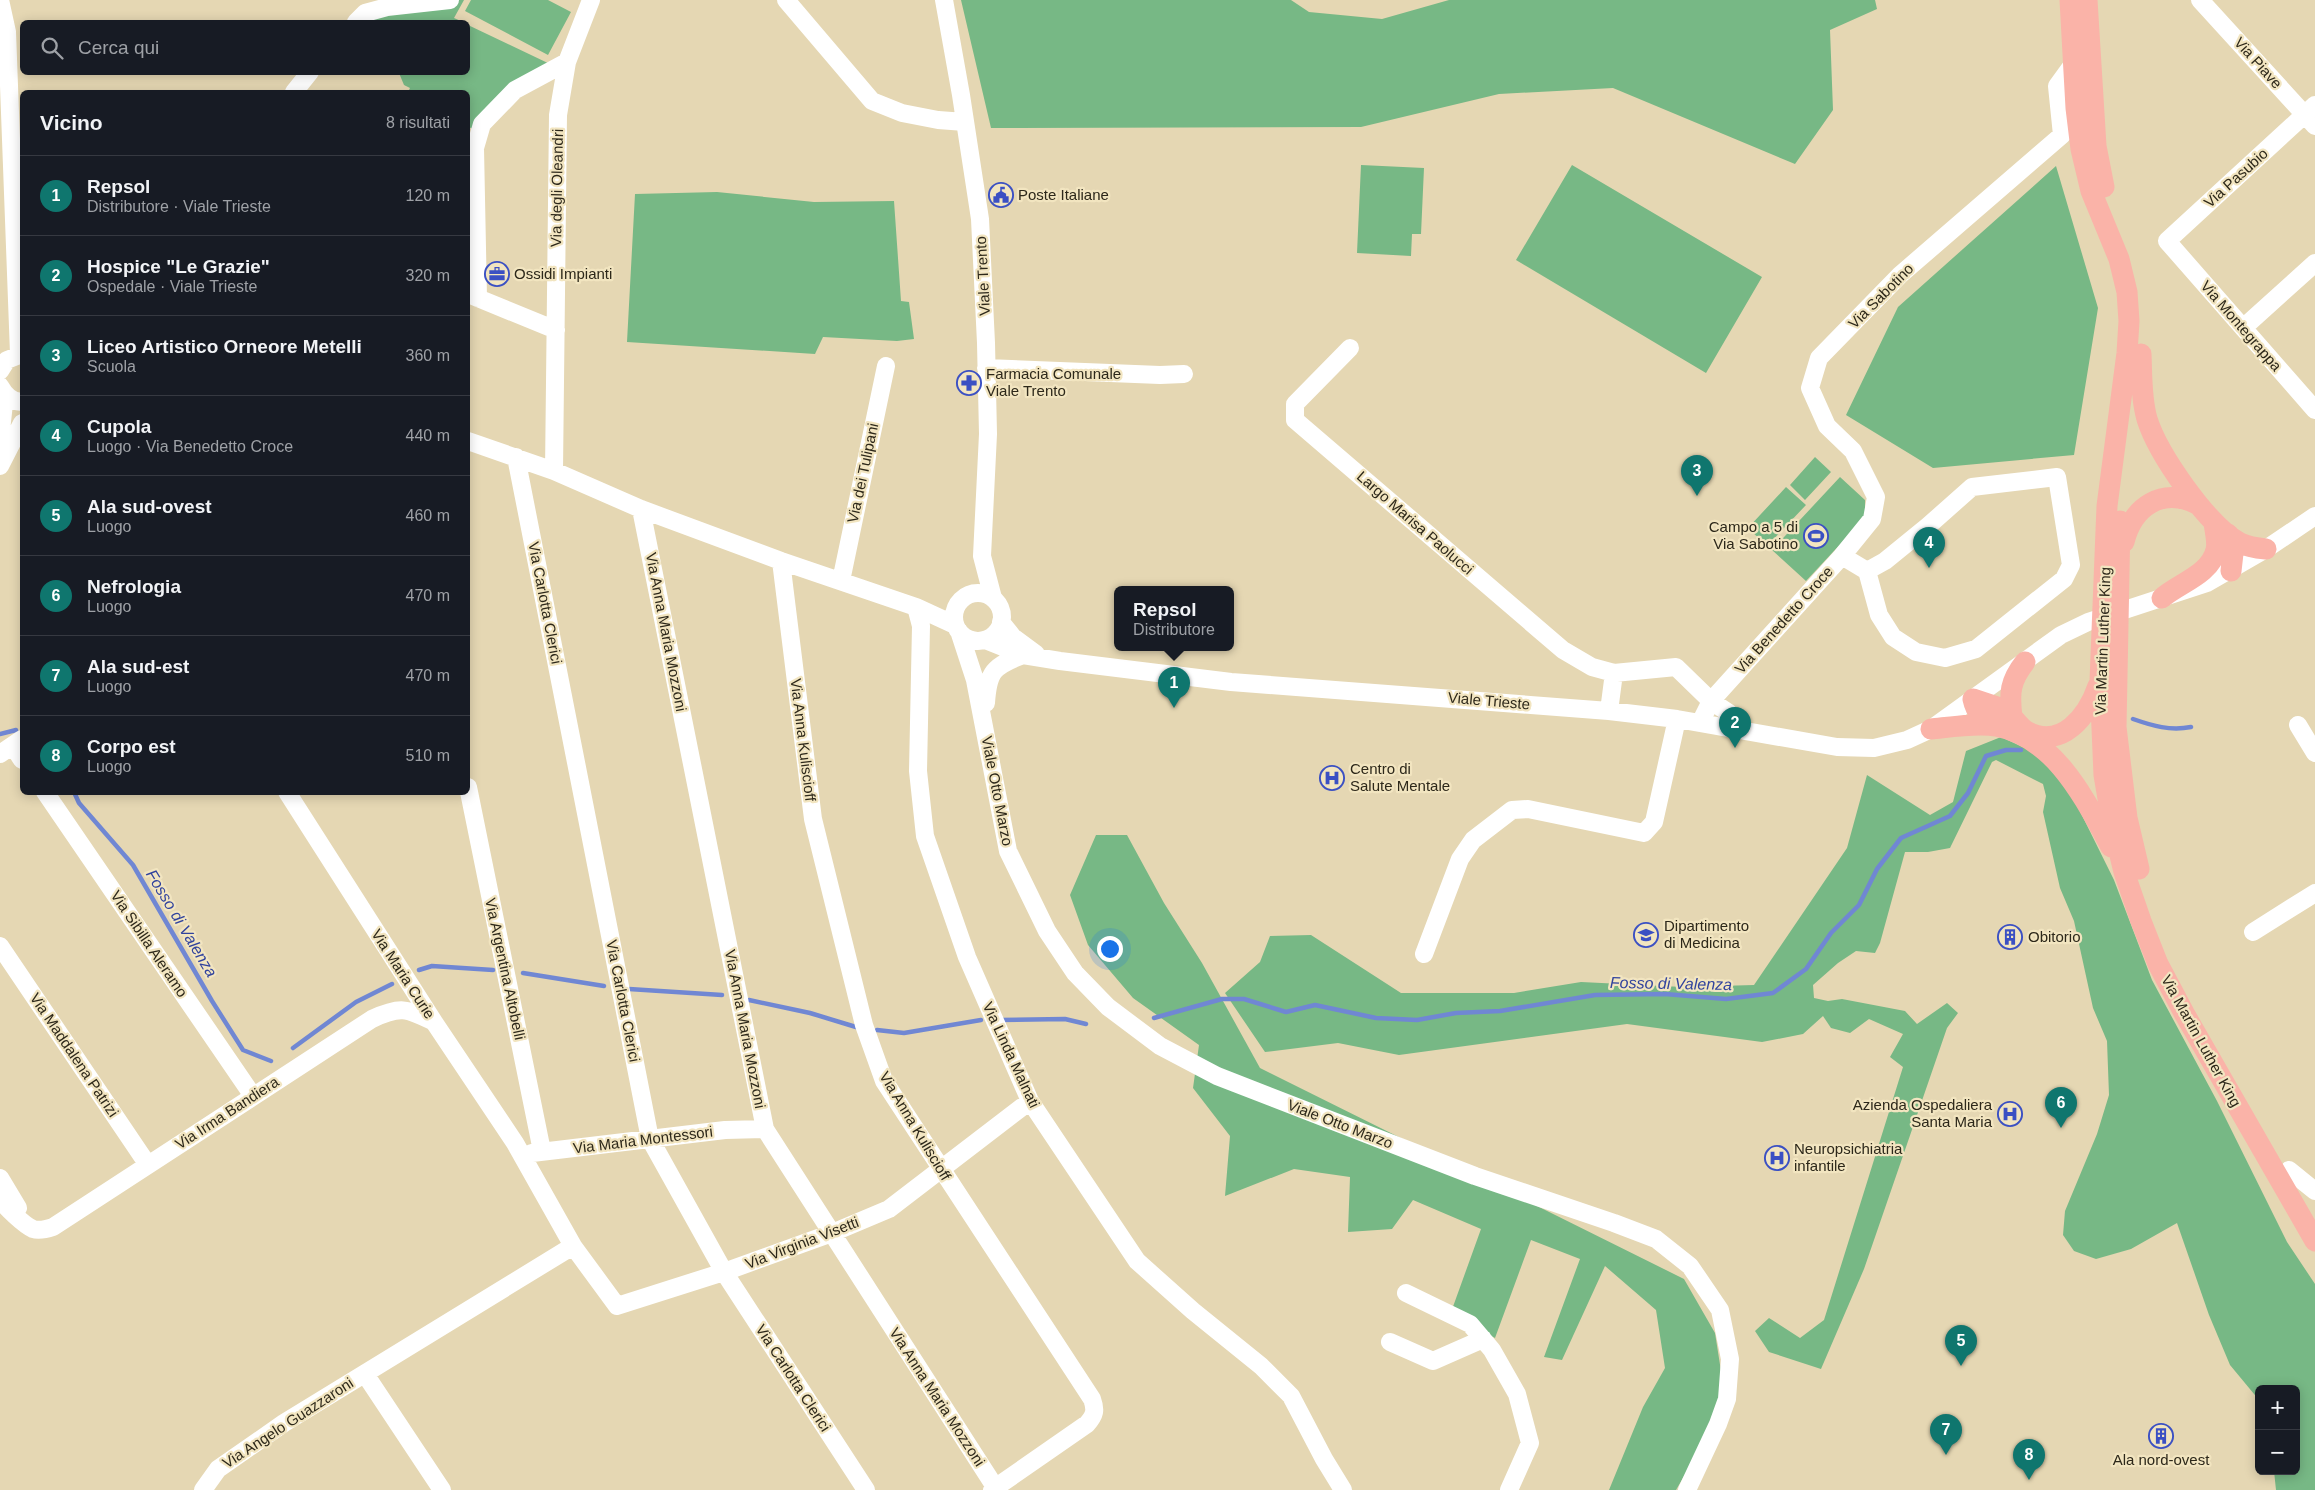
<!DOCTYPE html>
<html lang="it">
<meta charset="utf-8">
<style>
body{margin:0;font-family:Helvetica,sans-serif;background:#242831;color:#f1f3f6}
.controls{position:absolute;right:15px;bottom:15px;display:grid;overflow:hidden;border-radius:8px;box-shadow:0 2px 12px #0003}
.controls button{width:45px;height:45px;display:grid;place-items:center;padding:0;border:0;border-bottom:1px solid #363941;background:#171b24;color:#f1f3f6;font:25px sans-serif}
.you{position:absolute;left:1109px;top:948px;width:18px;height:18px;margin:-12px;border:4px solid #fff;border-radius:50%;background:#1a73e8;box-shadow:0 0 0 8px #1a73e833}
.badge{display:grid;place-items:center;width:32px;height:32px;border-radius:50%;background:#0f766e;color:#fff;font-size:16px;font-weight:700}
.pin{position:absolute;translate:-50% -41px;filter:drop-shadow(0 1px 2px #0008)}
.pin::after{content:'';position:absolute;top:26px;width:18px;height:15px;background:inherit;clip-path:polygon(0 0,100% 0,50% 100%)}
.popup{position:absolute;left:1114px;top:586px;width:120px;height:65px;box-sizing:border-box;display:grid;place-content:center;border-radius:8px;background:#171b24;filter:drop-shadow(0 1px 4px #0005);font-size:16px;white-space:nowrap;color:#9ea1a6}
.popup b{font-size:19px;color:#f1f3f6}
.popup::after{content:'';position:absolute;left:50%;top:100%;margin-left:-10px;border:10px solid transparent;border-top-color:#171b24}
.list{margin:0;padding:0;list-style:none}
h2{display:flex;justify-content:space-between;align-items:center;height:65px;margin:0;padding:0 20px;font-size:21px}
h2 small{font-size:16px;font-weight:400;color:#9ea1a6}
.list li{display:grid;grid-template-columns:32px 1fr auto;gap:15px;align-items:center;box-sizing:border-box;height:80px;padding:0 20px;border-top:1px solid #363941}
.list b{display:block;font-size:19px;white-space:nowrap}
.list p{margin:0;font-size:16px;white-space:nowrap;color:#9ea1a6}
.list em{font-size:16px;font-style:normal;color:#9ea1a6}
.icon{flex:none;width:28px;height:28px;fill:none;stroke:currentColor;stroke-width:2;stroke-linecap:round;stroke-linejoin:round}
.map{position:relative;flex:none;width:2315px;height:1490px;overflow:hidden}
.search{position:absolute;background:#171b24;box-shadow:0 2px 12px #0003;left:20px;top:20px;width:450px;height:55px;display:flex;align-items:center;gap:12px;box-sizing:border-box;padding:0 18px;border-radius:8px;color:#9ea1a6;font-size:19px}
.panel{position:absolute;background:#171b24;box-shadow:0 2px 12px #0003;left:20px;top:90px;width:450px;height:705px;border-radius:8px}
.map>svg:first-child{display:block}
.green{fill:#77b885}
.lines{fill:none;stroke-linecap:round;stroke-linejoin:round}
.stream{stroke:#7087d3;stroke-width:4.5}
.minor{stroke:#fff;stroke-width:18}
.major{stroke:#fab3a8;stroke-width:21}
.labels{text-anchor:middle;stroke-width:4.5;stroke-linejoin:round;paint-order:stroke}
.street-label{font-size:15px;fill:#2d281a;stroke:#f2e5c0}
.poi-label{font-size:15px;fill:#2d281a;stroke:#f2e5c0;text-anchor:start}
.water-label{font-size:16px;font-style:italic;fill:#31439d;stroke:#f2e5c0}
</style>
<div class="map">
<svg width="2315" height="1490" viewBox="0 0 2315 1490">
<rect width="100%" height="100%" fill="#e5d7b3"/>
<!-- green -->
<path class="green" d="M456 0H464L454 18 463 22H367V16Z
M471 0H548L571 12 548 55 465 11Z
M961 0H1291L1309 12 1382 19 1449 0H1875L1877 9 1830 30 1833 110 1795 164 1613 88 1499 94 1361 127 991 128Z
M468 25 552 65 474 129 468 127V92H408L410 88 404 85 399 73 468 72Z
M1361 165 1424 168 1421 234H1412L1411 256 1357 253Z
M1572 165 1762 277 1706 373 1516 260Z
M2056 166 2098 308 2074 455 1933 468 1846 415 1898 307Z
M717 192 814 202 894 201 901 301 909 302 914 339 897 341 823 337 815 354 627 342 635 194Z
M1815 457 1831 472 1805 500 1790 485Z
M1840 477 1865 500V514L1860 523 1806 581 1772 550Z
M1786 487 1806 505 1767 546 1748 528Z
M2001 737 2038 754 2068 787 2114 880 2152 980 2217 1101 2287 1242 2315 1284V1490H2276L2274 1471H2296V1389H2259V1400L2230 1365 2209 1315 2177 1223 2131 1249 2096 1259 2074 1251 2063 1235 2065 1211 2097 1134 2109 1095 2107 1041 2093 1008 2074 921 2060 888 2043 812 2046 796 2043 784 1996 760 1992 762 1950 848 1928 852H1905L1880 943 1875 953 1856 951 1838 963 1813 985 1814 998 1828 1001 1842 999 1905 1011 1917 1024 1947 1003 1958 1013 1947 1028 1864 1269 1821 1369 1769 1352 1755 1331 1769 1318 1800 1338 1824 1320 1903 1067 1890 1057 1903 1034 1869 1019 1850 1033 1831 1028 1823 1016 1803 1034 1762 1042 1627 1024 1399 1055 1338 1043 1265 1052 1225 993 1260 962 1270 936 1311 935 1401 993H1514L1581 982 1683 987 1754 985 1847 848 1867 775 1930 815 1953 802 1966 751Z
M1096 835H1127L1164 903 1202 963 1260 1068 1684 1279 1715 1333 1724 1390 1701 1447 1676 1490H1609L1643 1407 1665 1368 1656 1310 1605 1266 1562 1360 1544 1357 1580 1259 1531 1240 1495 1338 1450 1315 1481 1229 1413 1200 1392 1229 1348 1232 1350 1177 1294 1169 1225 1196 1230 1136 1193 1088 1199 1045 1133 998 1088 945 1070 895Z"/>
<g class="lines">
<!-- stream -->
<path class="stream" d="M2133 719C2153 726 2170 731 2191 727
M0 734 16 730
M74 792 79 803 133 865 212 1001 243 1050 271 1061
M419 970 432 966 493 970
M523 973 604 986
M629 989 722 995
M749 1000 810 1013 856 1027
M1154 1018 1222 999H1244L1286 1012 1315 1005 1376 1018 1417 1020 1456 1013 1500 1011 1595 995 1665 994 1726 999 1773 993 1806 969 1831 933 1859 905 1877 869 1901 838 1950 816 1968 793 1986 756 2006 750H2021
M999 1020 1065 1019 1086 1024
M877 1030 904 1033 981 1020
M293 1048 356 1002 392 984"/>
<!-- minor -->
<path class="minor" d="M0 0 7 32 19 354
M786 0 872 101 902 113 938 120 965 122
M944 0 961 95 980 219 986 343 988 434 982 556 993 598
M2200 0 2315 126
M356 22 365 13 387 7 450 0
M294 92 310 72
M2315 105 2167 241 2315 410
M468 294 556 330
M478 298 475 148 482 124 515 90 567 62
M2243 328 2315 263
M1350 348 1295 404V420L1563 650 1592 667 1614 673
M986 368 1160 375 1184 374
M0 371 7 360 22 354
M0 386C5 395 12 402 22 402
M0 440 5 394
M468 441 554 471 641 509 781 561 916 607 955 625
M516 457 650 1139 724 1272 866 1490
M0 466 22 423
M554 471 558 115 567 62 591 0
M641 509 765 1129 997 1490
M1842 556 1872 519 1876 497 1853 451 1827 426 1810 388 1819 358 1900 275 2062 135 2057 86 2073 64
M781 561 813 819 864 1025 884 1081 1092 1399C1096 1410 1095 1415 1087 1424L992 1490
M841 581 886 366
M954 617a24 24 0 1 1 48 0a24 24 0 1 1-48 0Z
M916 607 921 626 918 771 925 836 967 957 1030 1101 1137 1261 1193 1311 1261 1366 1291 1396 1324 1459 1343 1490
M1001 622 1013 637 1036 654
M959 631 975 680 1008 851 1047 931 1075 973 1108 1007 1160 1046 1217 1076 1475 1176 1614 1223 1656 1239 1690 1266 1720 1310 1730 1359 1727 1399 1718 1424 1687 1490
M985 640 1023 655 1060 661 1231 682 1609 711 1677 719 1837 747 1874 748 1907 740 1931 729 2061 635 2088 622 2207 583 2266 549 2315 516
M986 703C988 672 993 666 1023 655
M1609 711 1614 673 1676 667 1711 701 1729 713
M1700 723 1711 701 1842 556 1867 571 1879 615 1893 637 1916 652 1945 658 1976 649 2064 579 2071 565 2057 477 1972 487 1928 526 1885 561 1867 571
M2298 725 2315 753
M13 746 22 760
M0 754 22 739
M468 787 542 1151
M45 792 253 1096
M287 792 434 1022 515 1143 573 1246
M2253 932 2315 893
M0 946 148 1165
M1424 954 1460 859 1473 840 1512 810 1528 809 1644 833 1654 822 1677 719
M532 1153 725 1130 765 1129
M2289 1170 2315 1191
M0 1178 18 1208
M0 1199C5 1207 24 1225 33 1229 39 1231 47 1229 53 1227L372 1019C400 1006 406 1008 434 1022
M1406 1293 1470 1324 1492 1350 1517 1394 1530 1443 1509 1490
M1390 1342 1433 1361 1483 1339
M365 1374 442 1490
M203 1490 218 1469 284 1423 573 1246 617 1306 724 1272 832 1233 889 1209 1030 1101"/>
<!-- major -->
<path class="major" d="M2070 0 2076 108 2081 149 2091 191 2119 259 2127 292 2129 321 2127 353 2107 506 2100 681 2104 775 2112 822 2124 872 2141 921 2158 964 2184 1013 2315 1241
M2087 0 2096 146 2104 187
M2141 354C2142 376 2141 398 2147 419 2158 454 2207 525 2240 543 2248 547 2256 548 2266 549
M2120 521 2116 727 2127 818 2139 869
M2228 534 2233 553 2231 571
M2124 542C2133 506 2162 487 2197 504
M2162 598C2179 583 2210 575 2216 550 2218 543 2215 531 2214 523
M2025 662C2010 681 2009 693 2012 717 2016 721 2021 728 2026 731 2062 751 2088 715 2098 686
M1995 726C1983 719 1976 713 1973 699L1997 707 2012 717
M1931 729C1951 727 1976 723 1996 726 2056 738 2084 798 2111 847"/>
</g>
<!-- icons -->
<defs>
<symbol id="civic-ring" viewBox="-11 -11 22 22"><circle r="9.5" fill="#f2e5c0" stroke="#3b50c3" stroke-width="1.5"/><path d="M-.6-6.5H3V-4.5H.6V-3L4-1V1h2V6H-6V1h2V-1L-.6-3ZM-1.2 2.5V6h2.4V2.5Z" fill="#3b50c3"/></symbol>
<symbol id="office-ring" viewBox="-11 -11 22 22"><circle r="9.5" fill="#f2e5c0" stroke="#3b50c3" stroke-width="1.5"/><path d="M-6-3h4V-5.5h4V-3h4V5H-6ZM-1-4.5V-3h2v-1.5ZM-6 0V1H6V0Z" fill="#3b50c3"/></symbol>
<symbol id="pharmacy-ring" viewBox="-11 -11 22 22"><circle r="9.5" fill="#f2e5c0" stroke="#3b50c3" stroke-width="1.5"/><path d="M-2-6h4v4h4v4h-4v4h-4v-4h-4v-4h4Z" fill="#3b50c3"/></symbol>
<symbol id="stadium-ring" viewBox="-11 -11 22 22"><circle r="9.5" fill="#f2e5c0" stroke="#3b50c3" stroke-width="1.5"/><path d="M0-5a6.5 5 0 1 0 0 10a6.5 5 0 1 0 0-10ZM-3.5-1.8h7v3.6h-7Z" fill="#3b50c3"/></symbol>
<symbol id="hospital-ring" viewBox="-11 -11 22 22"><circle r="9.5" fill="#f2e5c0" stroke="#3b50c3" stroke-width="1.5"/><path d="M-5-5h3v3.5h4V-5h3V5h-3V1.5h-4V5h-3Z" fill="#3b50c3"/></symbol>
<symbol id="university-ring" viewBox="-11 -11 22 22"><circle r="9.5" fill="#f2e5c0" stroke="#3b50c3" stroke-width="1.5"/><path d="M0-5L7-2L0 1L-7-2ZM-4 1L0 2.5L4 1V4Q0 6-4 4Z" fill="#3b50c3"/></symbol>
<symbol id="building-ring" viewBox="-11 -11 22 22"><circle r="9.5" fill="#f2e5c0" stroke="#3b50c3" stroke-width="1.5"/><path d="M-4-6H4V6H1V3H-1V6H-4ZM-2.5-4.3h1.7v1.8h-1.7ZM.8-4.3h1.7v1.8H.8ZM-2.5-1h1.7V.8h-1.7ZM.8-1h1.7V.8H.8Z" fill="#3b50c3"/></symbol>
</defs>
<g fill-rule="evenodd">
<use href="#civic-ring" x="987" y="181" width="28" height="28"/>
<use href="#office-ring" x="483" y="260" width="28" height="28"/>
<use href="#pharmacy-ring" x="955" y="369" width="28" height="28"/>
<use href="#stadium-ring" x="1802" y="522" width="28" height="28"/>
<use href="#hospital-ring" x="1318" y="764" width="28" height="28"/>
<use href="#university-ring" x="1632" y="921" width="28" height="28"/>
<use href="#building-ring" x="1996" y="923" width="28" height="28"/>
<use href="#hospital-ring" x="1996" y="1100" width="28" height="28"/>
<use href="#hospital-ring" x="1763" y="1144" width="28" height="28"/>
<use href="#building-ring" x="2147" y="1422" width="28" height="28"/>
</g>
<g class="labels">
<!-- street labels -->
<g class="street-label">
<text transform="translate(2258 63) rotate(48)" y="5">Via Piave</text>
<text transform="translate(2236 178) rotate(-42)" y="5">Via Pasubio</text>
<text transform="translate(557 188) rotate(-89)" y="5">Via degli Oleandri</text>
<text transform="translate(983 276) rotate(-93)" y="5">Viale Trento</text>
<text transform="translate(1881 296) rotate(-45)" y="5">Via Sabotino</text>
<text transform="translate(2241 326) rotate(49)" y="5">Via Montegrappa</text>
<text transform="translate(863 473) rotate(-78)" y="5">Via dei Tulipani</text>
<text transform="translate(1415 523) rotate(41)" y="5">Largo Marisa Paolucci</text>
<text transform="translate(545 603) rotate(79)" y="5">Via Carlotta Clerici</text>
<text transform="translate(1784 620) rotate(-48)" y="5">Via Benedetto Croce</text>
<text transform="translate(666 632) rotate(79)" y="5">Via Anna Maria Mozzoni</text>
<text transform="translate(2103 641) rotate(-88)" y="5">Via Martin Luther King</text>
<text transform="translate(1489 701) rotate(5)" y="5">Viale Trieste</text>
<text transform="translate(803 740) rotate(83)" y="5">Via Anna Kuliscioff</text>
<text transform="translate(997 791) rotate(79)" y="5">Viale Otto Marzo</text>
<text transform="translate(149 944) rotate(56)" y="5">Via Sibilla Aleramo</text>
<text transform="translate(505 969) rotate(78)" y="5">Via Argentina Altobelli</text>
<text transform="translate(403 974) rotate(57)" y="5">Via Maria Curie</text>
<text transform="translate(623 1001) rotate(79)" y="5">Via Carlotta Clerici</text>
<text transform="translate(745 1029) rotate(79)" y="5">Via Anna Maria Mozzoni</text>
<text transform="translate(2201 1041) rotate(61)" y="5">Via Martin Luther King</text>
<text transform="translate(74 1055) rotate(56)" y="5">Via Maddalena Patrizi</text>
<text transform="translate(1011 1055) rotate(65)" y="5">Via Linda Malnati</text>
<text transform="translate(227 1113) rotate(-33)" y="5">Via Irma Bandiera</text>
<text transform="translate(1340 1124) rotate(21)" y="5">Viale Otto Marzo</text>
<text transform="translate(915 1126) rotate(59)" y="5">Via Anna Kuliscioff</text>
<text transform="translate(643 1140) rotate(-7)" y="5">Via Maria Montessori</text>
<text transform="translate(802 1243) rotate(-21)" y="5">Via Virginia Visetti</text>
<text transform="translate(793 1378) rotate(57)" y="5">Via Carlotta Clerici</text>
<text transform="translate(937 1397) rotate(57)" y="5">Via Anna Maria Mozzoni</text>
<text transform="translate(288 1423) rotate(-33)" y="5">Via Angelo Guazzaroni</text>
</g>
<!-- poi labels -->
<g class="poi-label">
<text x="1018" y="200">Poste Italiane</text>
<text x="514" y="279">Ossidi Impianti</text>
<text x="986" y="379">Farmacia Comunale<tspan x="986" dy="17">Viale Trento</tspan></text>
<text x="1798" y="532" text-anchor="end">Campo a 5 di<tspan x="1798" dy="17">Via Sabotino</tspan></text>
<text x="1350" y="774">Centro di<tspan x="1350" dy="17">Salute Mentale</tspan></text>
<text x="1664" y="931">Dipartimento<tspan x="1664" dy="17">di Medicina</tspan></text>
<text x="2028" y="942">Obitorio</text>
<text x="1992" y="1110" text-anchor="end">Azienda Ospedaliera<tspan x="1992" dy="17">Santa Maria</tspan></text>
<text x="1794" y="1154">Neuropsichiatria<tspan x="1794" dy="17">infantile</tspan></text>
<text x="2161" y="1465" text-anchor="middle">Ala nord-ovest</text>
</g>
<!-- water labels -->
<g class="water-label">
<text transform="translate(182 923) rotate(59)" y="6">Fosso di Valenza</text>
<text transform="translate(1671 983) rotate(1)" y="6">Fosso di Valenza</text>
</g>
</g>
</svg>
<div class="controls">
<button>+</button>
<button>−</button>
</div>
<div class="you"></div>
<div class="pin badge" style="left:1174px;top:708px">1</div>
<div class="popup"><b>Repsol</b>Distributore</div>
<div class="pin badge" style="left:1735px;top:748px">2</div>
<div class="pin badge" style="left:1697px;top:496px">3</div>
<div class="pin badge" style="left:1929px;top:568px">4</div>
<div class="pin badge" style="left:1961px;top:1366px">5</div>
<div class="pin badge" style="left:2061px;top:1128px">6</div>
<div class="pin badge" style="left:1946px;top:1455px">7</div>
<div class="pin badge" style="left:2029px;top:1480px">8</div>
<div class="search"><svg class="icon" aria-label="search" viewBox="0 0 24 24"><circle cx="10" cy="10" r="6"/><path d="M15 15l6 6"/></svg>Cerca qui</div>
<section class="panel">
<h2>Vicino<small>8 risultati</small></h2>
<ul class="list">
<li><span class="badge">1</span><div><b>Repsol</b><p>Distributore · Viale Trieste</p></div><em>120 m</em></li>
<li><span class="badge">2</span><div><b>Hospice &quot;Le Grazie&quot;</b><p>Ospedale · Viale Trieste</p></div><em>320 m</em></li>
<li><span class="badge">3</span><div><b>Liceo Artistico Orneore Metelli</b><p>Scuola</p></div><em>360 m</em></li>
<li><span class="badge">4</span><div><b>Cupola</b><p>Luogo · Via Benedetto Croce</p></div><em>440 m</em></li>
<li><span class="badge">5</span><div><b>Ala sud-ovest</b><p>Luogo</p></div><em>460 m</em></li>
<li><span class="badge">6</span><div><b>Nefrologia</b><p>Luogo</p></div><em>470 m</em></li>
<li><span class="badge">7</span><div><b>Ala sud-est</b><p>Luogo</p></div><em>470 m</em></li>
<li><span class="badge">8</span><div><b>Corpo est</b><p>Luogo</p></div><em>510 m</em></li>
</ul>
</section>
</div>
